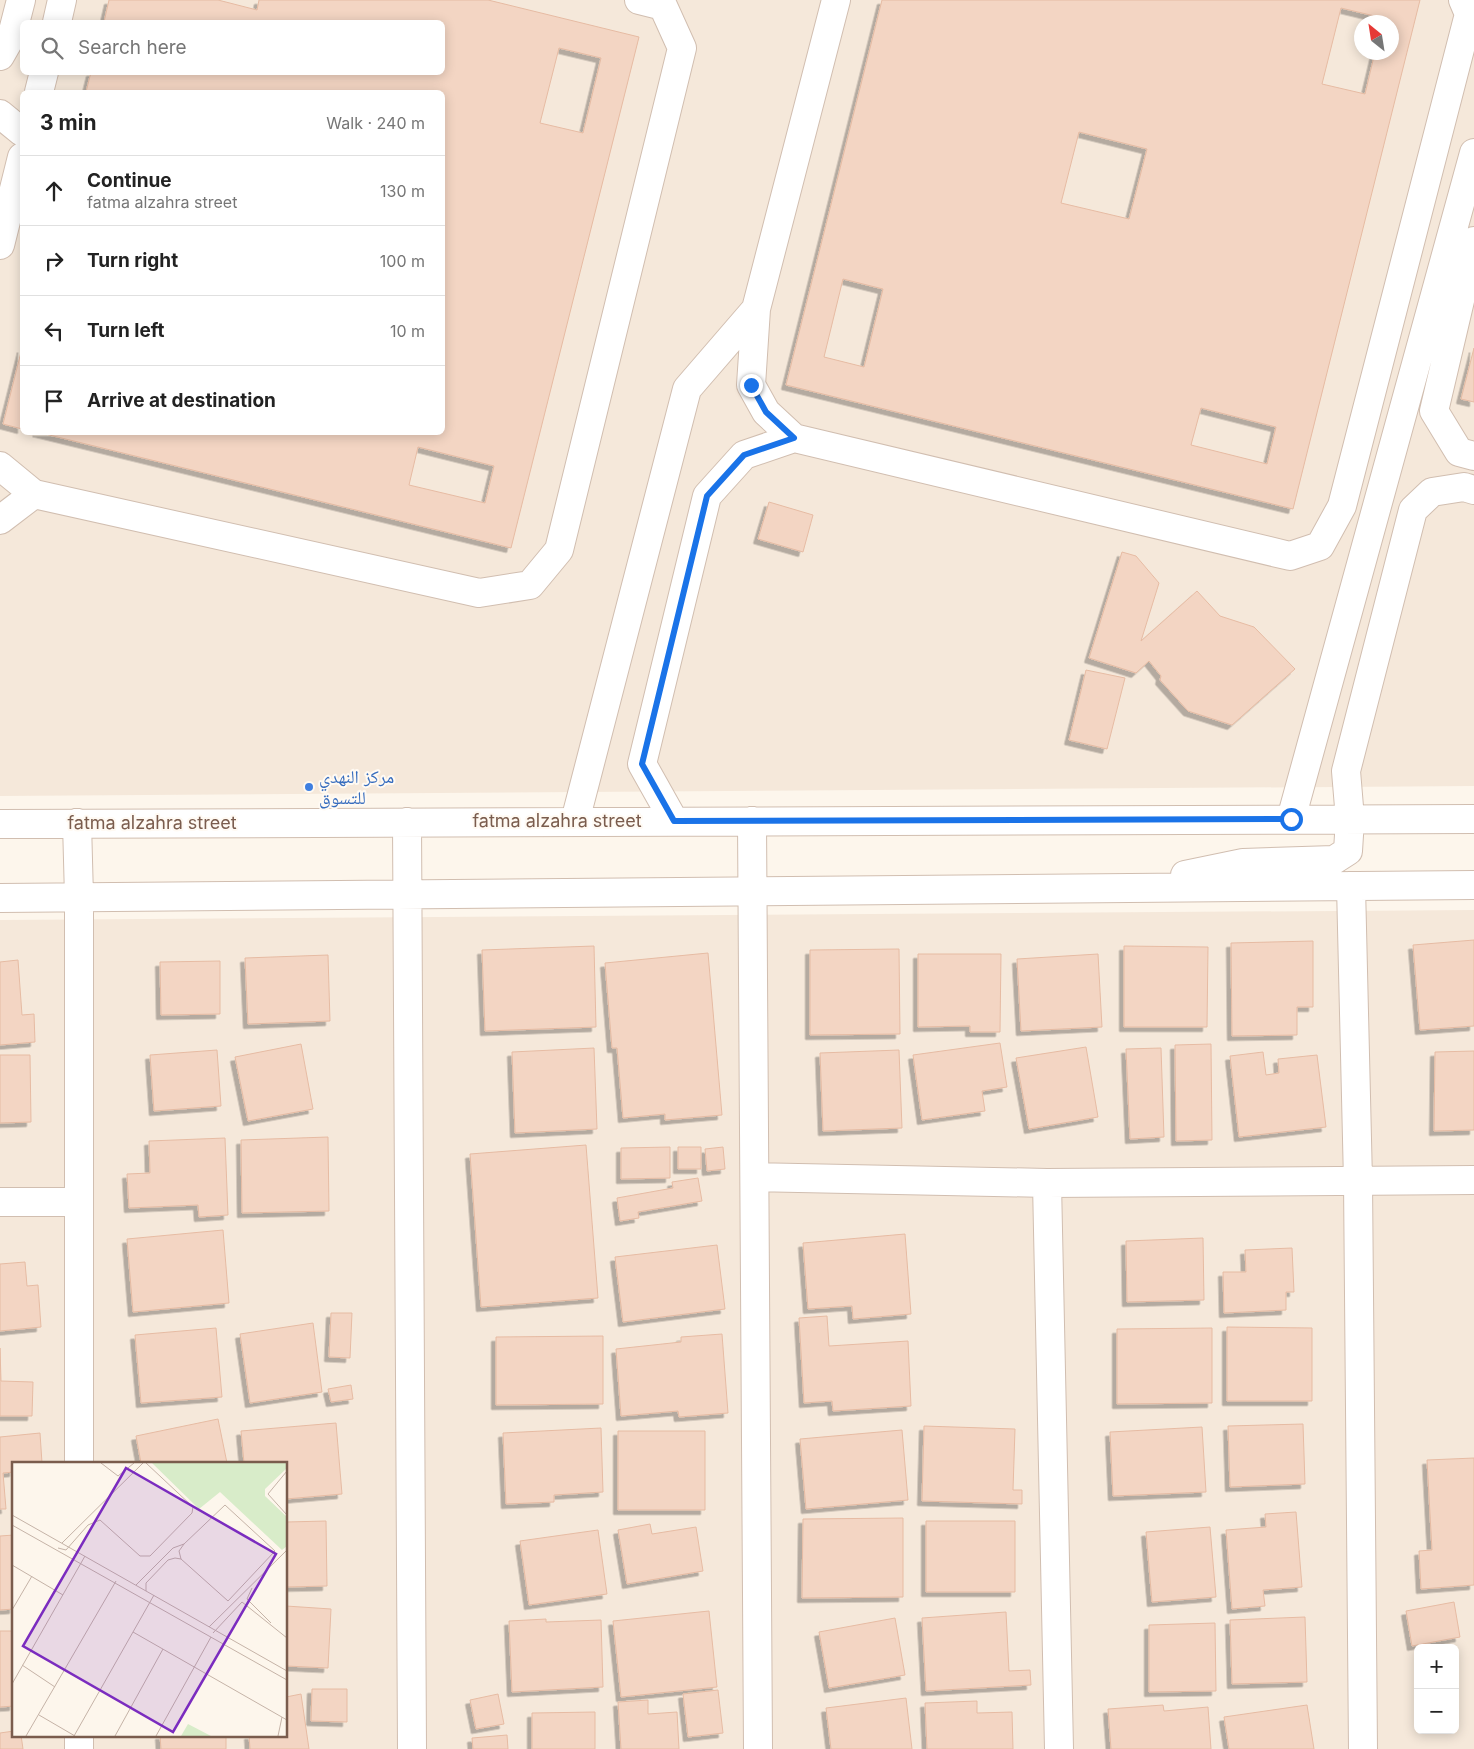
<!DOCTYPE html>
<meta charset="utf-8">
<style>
body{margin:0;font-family:Inter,"Noto Naskh Arabic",sans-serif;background:#f2f2f2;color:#222}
.controls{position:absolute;right:15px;bottom:15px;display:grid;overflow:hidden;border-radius:8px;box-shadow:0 2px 12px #0003}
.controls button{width:45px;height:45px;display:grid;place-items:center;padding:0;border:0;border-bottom:1px solid #e0e0e0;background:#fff;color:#222;font:25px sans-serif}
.compass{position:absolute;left:1354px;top:15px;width:45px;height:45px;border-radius:50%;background:#fff;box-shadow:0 2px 12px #0003;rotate:330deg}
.stop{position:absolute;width:15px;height:15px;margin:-11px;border:4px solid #1a73e8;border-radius:50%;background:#fff}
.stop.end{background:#1a73e8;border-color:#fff;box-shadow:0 1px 5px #0008}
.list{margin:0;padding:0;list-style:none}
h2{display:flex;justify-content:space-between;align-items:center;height:65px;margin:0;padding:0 20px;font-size:21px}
h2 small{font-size:16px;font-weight:400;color:#767676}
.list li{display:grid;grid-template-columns:32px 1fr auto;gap:15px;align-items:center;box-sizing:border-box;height:70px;padding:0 20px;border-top:1px solid #e0e0e0}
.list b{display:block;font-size:19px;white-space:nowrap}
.list p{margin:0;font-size:16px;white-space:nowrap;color:#767676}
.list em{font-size:16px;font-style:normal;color:#767676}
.icon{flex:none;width:28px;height:28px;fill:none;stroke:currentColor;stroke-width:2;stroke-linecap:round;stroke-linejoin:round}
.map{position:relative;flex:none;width:1474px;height:1749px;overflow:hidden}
.search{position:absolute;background:#fff;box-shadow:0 2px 12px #0003;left:20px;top:20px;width:425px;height:55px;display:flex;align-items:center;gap:12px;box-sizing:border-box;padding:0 18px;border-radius:8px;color:#767676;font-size:19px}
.panel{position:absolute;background:#fff;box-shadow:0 2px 12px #0003;left:20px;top:90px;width:425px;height:345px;border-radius:8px}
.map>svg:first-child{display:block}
.residential{fill:#f5e8da;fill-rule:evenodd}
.building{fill:#f3d5c3;stroke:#e6bba3;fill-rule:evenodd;filter:url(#shadow)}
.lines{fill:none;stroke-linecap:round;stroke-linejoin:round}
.minor-casing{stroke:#d1beb0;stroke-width:30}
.minor{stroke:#fff;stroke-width:28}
.route{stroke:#1a73e8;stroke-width:6}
.shop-dot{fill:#3f7fe0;stroke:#fffaf3;stroke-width:2}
.labels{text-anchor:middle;stroke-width:4;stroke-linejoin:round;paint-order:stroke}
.shop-label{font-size:18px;fill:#366cbe;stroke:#fffaf3;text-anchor:start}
.street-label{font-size:18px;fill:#7a5c4d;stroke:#fffaf3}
.inset-road{fill:none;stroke:#c5b3a7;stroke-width:1}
.view{fill:#7b2cbf;fill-opacity:0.15;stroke:#7b2cbf;stroke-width:2.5}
.inset-edge{fill:none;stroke:#7a5c4d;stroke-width:2.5}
</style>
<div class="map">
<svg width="1474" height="1749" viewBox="0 0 1474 1749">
<defs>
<filter id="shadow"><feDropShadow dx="-4.5" dy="4.5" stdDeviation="0" flood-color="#0004"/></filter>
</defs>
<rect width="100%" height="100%" fill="#fdf6ec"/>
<!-- residential -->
<path class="residential" d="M0 0H1474V786L0 796ZM22 22H442V72H22ZM1362 22H1392V52H1362ZM22 92H442V432H22Z
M1474 910V1749H0V920ZM14 1463H286V1735H14ZM1418 1648H1455V1730H1418Z"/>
<!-- building -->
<path class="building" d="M109 0H218L257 10 259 0H488L639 37 511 548 37 432H442V92H86L91 72H442V22H104ZM559 48 601 58 583 133 540 123ZM418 447 494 466 485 503 409 485Z
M882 0H1420L1293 509 786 385ZM1341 8 1383 18 1382 22H1392V52H1375L1365 94 1322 84ZM1079 132 1147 149 1129 219 1061 203ZM843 279 883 289 864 367 824 357ZM1201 408 1276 427 1267 464 1191 445Z
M22 348V429L3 424Z
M1474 348V402L1461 399Z
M769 502 813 515 803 552 758 539Z
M1122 552 1136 556 1159 583 1141 641 1197 591 1220 616 1254 627 1295 669 1232 725 1188 711 1160 680 1161 676 1149 661 1136 673 1089 658Z
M1086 670 1125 678 1107 749 1069 740Z
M1474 940V1026L1420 1030 1413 945Z
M1313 941V1007H1297V1035L1232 1036 1231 943Z
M594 946 596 1027 485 1031 482 950Z
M1124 946 1208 947 1207 1027H1124Z
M899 949 900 1034 810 1035V950Z
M708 953 722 1115 665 1120V1114L623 1118 617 1048H612L605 963Z
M918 954H1001L1000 1032H970V1026L918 1027Z
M1098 954 1102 1027 1021 1031 1017 959Z
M328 955 330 1021 248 1024 245 958Z
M18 960 22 1015 34 1014 35 1042 0 1045V962Z
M220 961V1014L161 1015 160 962Z
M1000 1043 1007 1087 982 1091 985 1111 922 1120 913 1055Z
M301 1044 313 1109 248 1121 235 1057Z
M1211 1044 1212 1140 1176 1141 1175 1045Z
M1086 1047 1098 1117 1029 1129 1016 1058Z
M594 1048 597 1129 515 1133 512 1052Z
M1161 1048 1164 1137 1130 1139 1126 1049Z
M217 1050 221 1106 154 1111 150 1055Z
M899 1050 902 1128 823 1131 820 1053Z
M1474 1051V1130L1434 1131 1435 1052Z
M1263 1052 1266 1075 1279 1073 1278 1059 1317 1055 1326 1127 1239 1137 1230 1056Z
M0 1055H30L31 1122 0 1123Z
M328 1137 329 1211 242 1213 241 1140Z
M225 1138 228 1215 199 1217 198 1205 129 1208 127 1174 150 1173 149 1141Z
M586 1145 598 1298 481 1307 470 1154Z
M670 1147V1178L621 1179V1148Z
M678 1147H701V1169H678Z
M723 1147 725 1169 707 1171 705 1149Z
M698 1178 702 1201 638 1212 639 1218 620 1221 617 1198 673 1188 672 1182Z
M223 1230 229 1303 133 1312 127 1239Z
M905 1234 911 1314 853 1319 852 1306 808 1309 803 1243Z
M1203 1238 1204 1300 1127 1302 1126 1241Z
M717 1245 725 1309 623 1322 615 1257Z
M1292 1248 1294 1292H1286V1310L1224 1313 1223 1272H1246L1245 1250Z
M25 1262 27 1286 38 1285 41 1327 0 1331V1264Z
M331 1313H352L350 1358 329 1357Z
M827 1316 829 1346 908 1341 911 1406 833 1411 832 1401 804 1403 799 1318Z
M313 1323 322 1392 250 1403 240 1334Z
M1227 1327 1312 1328V1401H1227Z
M216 1328 222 1397 141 1403 135 1335Z
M1212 1328V1403L1117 1404V1329Z
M722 1334 728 1413 679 1417 678 1411 621 1416 616 1349 681 1342V1337Z
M603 1336V1404L496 1405V1337Z
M0 1348 1 1381 33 1382 32 1416H0Z
M351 1385 353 1399 331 1402 328 1389Z
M218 1419 227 1463H141L136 1436Z
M336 1423 342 1494 286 1499V1463H244L241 1431Z
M1303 1424 1305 1484 1230 1487 1228 1426Z
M924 1426 1015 1429 1013 1490H1022V1504L922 1501Z
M1202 1427 1206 1492 1113 1496 1110 1432Z
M601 1428 603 1492 554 1495V1502L506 1504 503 1433Z
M902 1430 908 1500 806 1509 800 1439Z
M618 1431H705V1510H618Z
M40 1433 42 1463H14V1472L3 1473 6 1509H0V1437Z
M1474 1458V1585L1421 1589 1419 1551 1432 1550 1427 1460Z
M1296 1512 1302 1587 1263 1590 1265 1606 1232 1609 1226 1530 1266 1527 1265 1514Z
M903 1518V1597L802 1598 803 1519Z
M326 1521 327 1586 286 1587V1522Z
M926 1521H1015V1592H926Z
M650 1524 652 1534 696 1527 703 1571 627 1584 618 1530Z
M1210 1527 1216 1597 1152 1602 1146 1532Z
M598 1530 607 1594 529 1605 520 1541Z
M14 1535V1609L0 1610V1536Z
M1454 1602 1460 1637 1412 1646 1406 1611Z
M286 1606 331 1609 328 1668 286 1666Z
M709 1611 717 1687 621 1697 613 1621Z
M1006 1612 1009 1671 1030 1670 1031 1685 926 1691 922 1618Z
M1305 1617 1307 1682 1232 1684 1230 1620Z
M895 1618 905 1675 829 1688 819 1632Z
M546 1619V1622L601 1620 603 1687 512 1692 509 1621Z
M1215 1623 1216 1691 1149 1692V1625Z
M0 1631H14V1706L0 1707Z
M312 1689H347V1722L311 1721Z
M718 1690 723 1733 688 1737 683 1694Z
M301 1694 309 1749H250L249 1735H286V1697Z
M498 1694 504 1724 476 1729 470 1700Z
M906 1698 912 1749H831L826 1708Z
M648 1700V1714L677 1712 679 1749H621L618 1702Z
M977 1701V1713L1012 1712 1013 1749H927L925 1703Z
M1163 1705 1164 1711 1208 1707 1211 1749H1111L1108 1709Z
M1307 1705 1314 1749H1229L1224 1717Z
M595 1712V1749H532V1713Z
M14 1731V1735H21L23 1749H0V1733Z
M160 1735H226V1749H161Z
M507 1735 508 1749H473L472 1738Z"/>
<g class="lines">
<defs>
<path id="minor" d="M57 22 62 0
M0 56 12 35 21 0
M39 92 44 72
M0 114 22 132
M1474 241 1434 411 1459 452 1474 456
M0 245 22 157
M756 309 751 385 766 412 794 438
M0 466 34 494
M0 520 34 494 479 593 530 585 559 550 682 48 663 6 639 0
M1291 819 1474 153
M575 821 687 389 756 309 836 0
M674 821 642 764 707 496 744 455 794 438 1290 556 1320 546 1342 506 1469 14 1463 0
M752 821 758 1749
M407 822 412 1749
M77 823 79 897V1463
M0 824 1474 819
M1185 875 1243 863 1334 860 1348 851 1350 819 1346 771 1413 510 1432 492 1464 487 1474 490
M1351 886 1358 1181 1363 1749
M0 898 1474 885
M755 1177 1047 1183 1474 1180
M1047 1183 1059 1749
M0 1202H79
M79 1749V1735"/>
</defs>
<!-- minor casing -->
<use href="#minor" class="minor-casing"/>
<!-- minor -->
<use href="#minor" class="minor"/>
</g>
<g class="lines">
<!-- route -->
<path class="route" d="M751 385 766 412 794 438 744 455 707 496 642 764 674 821 1291 819"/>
</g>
<!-- markers -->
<circle class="shop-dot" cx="309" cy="787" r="5"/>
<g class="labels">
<!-- shop labels -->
<g class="shop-label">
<text x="319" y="783">مركز النهدي<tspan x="319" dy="21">للتسوق</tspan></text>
</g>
<!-- street labels -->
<g class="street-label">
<text x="557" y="827">fatma alzahra street</text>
<text x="152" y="829">fatma alzahra street</text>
</g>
</g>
<!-- overview -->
<g transform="translate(12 1462)">
<rect width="275" height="275" fill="#fdf6ec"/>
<path d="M140 1H275V6L253 27V34L275 55V84L270 88 208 30 187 47Z" fill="#d8ecc9"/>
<path d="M176 262 199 274H169Z" fill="#d8ecc9"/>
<path class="inset-road" d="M89 1 106 14 122 1M275 9 256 32 275 53M0 53 275 209M0 63 275 218M50 81 131 1M46 86 54 88 76 63 88 58 128 94H138L180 51 181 45 134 1M169 97 167 89 172 82M0 103 51 133M124 123 161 86 172 82 213 43 263 89 216 139 169 97 163 96 156 98 134 121V129M240 126 235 137 259 161M0 148 20 114M197 165 275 88M121 170 275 258M201 171 230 140 275 176M10 203 43 225M0 222 73 94M27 253 63 274M14 274 104 119M62 274 142 133M103 274 151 187M144 274 199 175M266 274 270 255"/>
<path class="view" d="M114 6 264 92 161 270 11 184Z"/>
<rect width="275" height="275" class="inset-edge"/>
</g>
</svg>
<div class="controls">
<button>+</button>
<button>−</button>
</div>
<svg class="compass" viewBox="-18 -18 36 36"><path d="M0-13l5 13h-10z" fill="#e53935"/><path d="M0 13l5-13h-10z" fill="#767676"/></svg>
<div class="stop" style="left:1291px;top:819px"></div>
<div class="stop end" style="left:751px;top:385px"></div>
<div class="search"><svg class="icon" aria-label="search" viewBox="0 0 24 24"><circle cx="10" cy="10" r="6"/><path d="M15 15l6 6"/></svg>Search here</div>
<section class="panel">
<h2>3 min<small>Walk · 240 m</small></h2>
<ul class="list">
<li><svg class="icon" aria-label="ahead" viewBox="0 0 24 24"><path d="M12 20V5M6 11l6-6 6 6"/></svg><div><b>Continue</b><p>fatma alzahra street</p></div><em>130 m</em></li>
<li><svg class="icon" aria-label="right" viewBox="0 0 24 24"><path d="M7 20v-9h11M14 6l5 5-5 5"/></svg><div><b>Turn right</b></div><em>100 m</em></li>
<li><svg class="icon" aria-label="left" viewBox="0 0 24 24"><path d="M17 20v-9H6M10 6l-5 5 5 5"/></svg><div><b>Turn left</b></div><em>10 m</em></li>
<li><svg class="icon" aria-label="arrive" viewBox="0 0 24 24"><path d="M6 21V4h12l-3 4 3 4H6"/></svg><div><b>Arrive at destination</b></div></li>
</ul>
</section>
</div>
